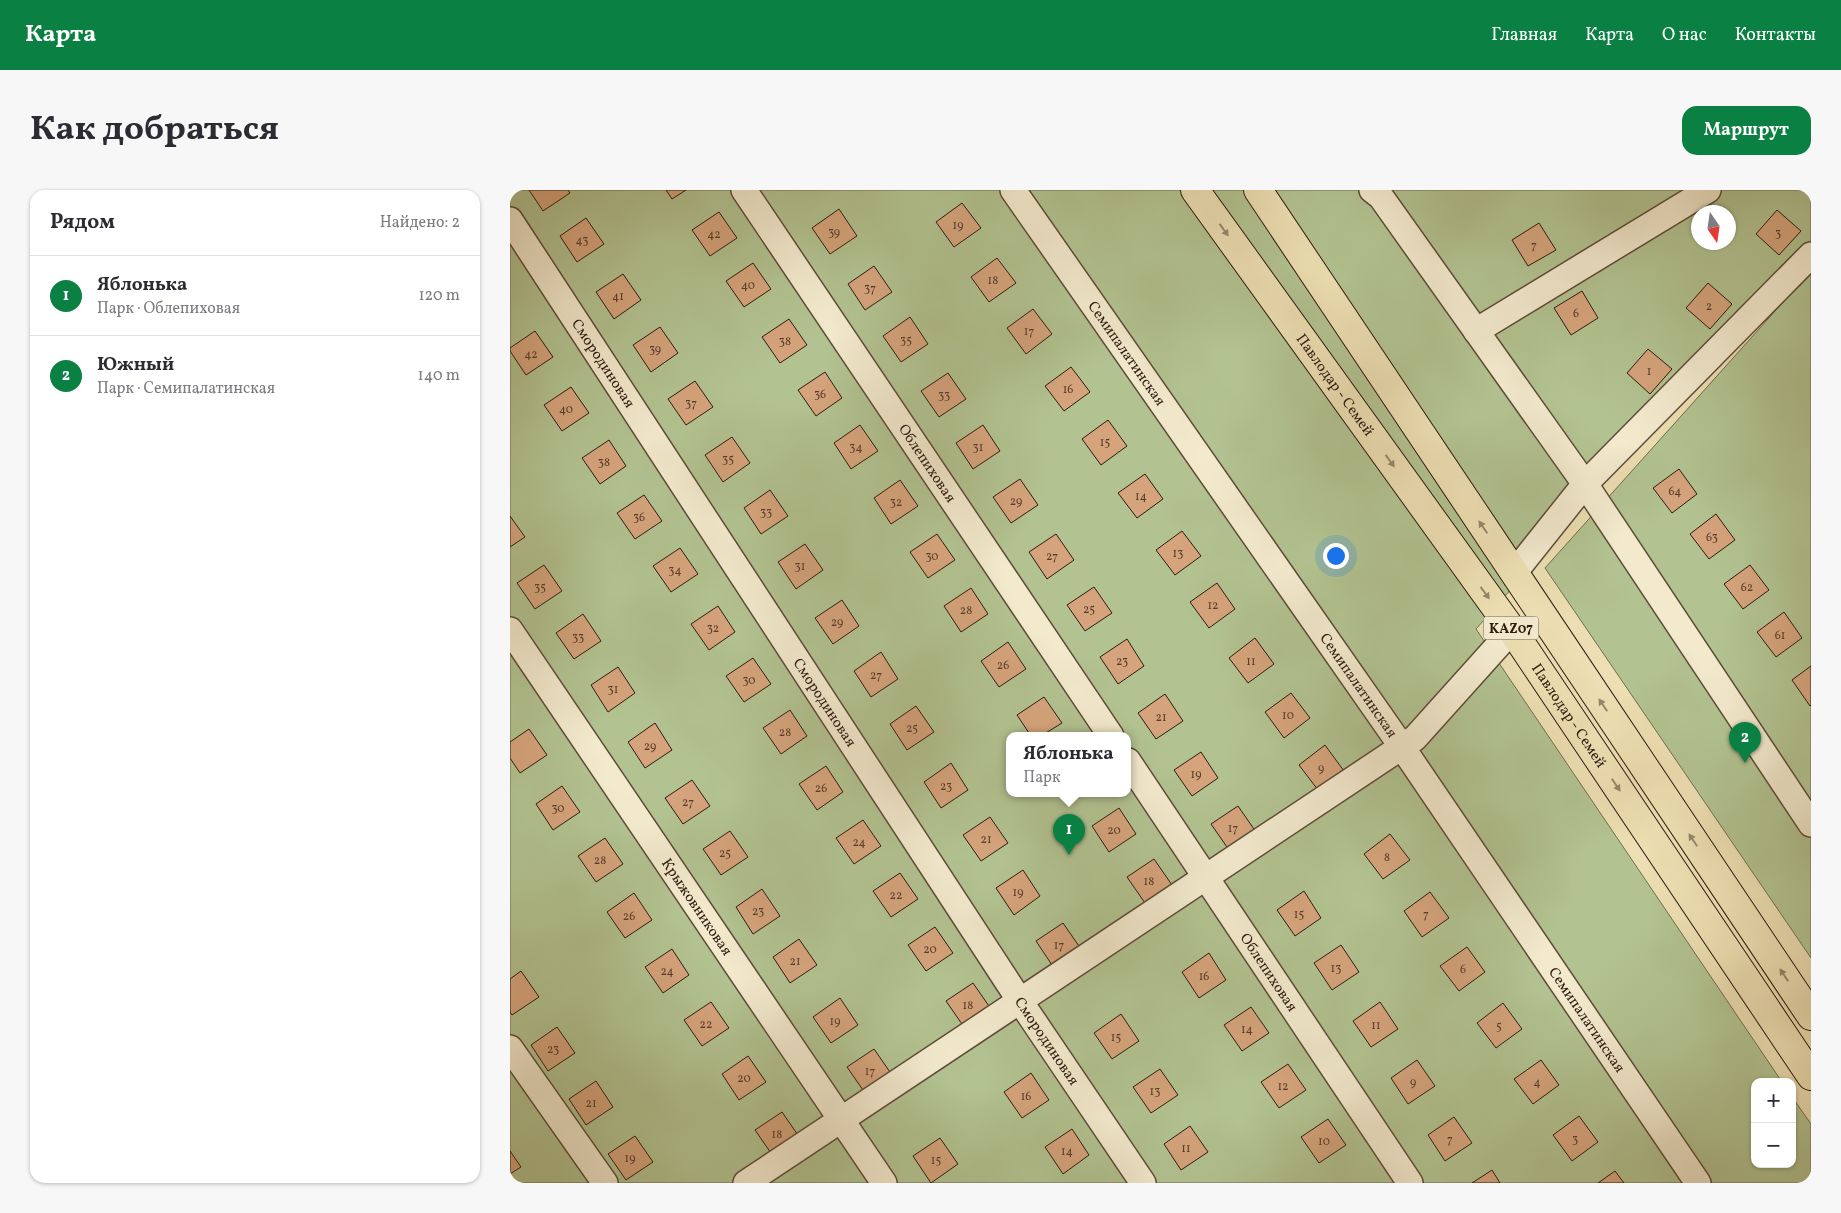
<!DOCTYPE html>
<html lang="ru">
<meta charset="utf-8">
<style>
body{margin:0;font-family:Vollkorn,serif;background:#f7f7f7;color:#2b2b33}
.controls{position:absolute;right:15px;bottom:15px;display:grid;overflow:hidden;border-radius:10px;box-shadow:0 1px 4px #0004}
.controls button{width:45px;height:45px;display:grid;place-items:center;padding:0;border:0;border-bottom:1px solid #e1e1e2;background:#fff;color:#2b2b33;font:25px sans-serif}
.compass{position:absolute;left:1181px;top:15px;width:45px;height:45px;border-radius:50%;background:#fff;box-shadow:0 1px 4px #0004;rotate:167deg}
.you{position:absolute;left:825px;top:365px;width:18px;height:18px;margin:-12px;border:4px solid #fff;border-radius:50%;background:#1a73e8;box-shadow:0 0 0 8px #1a73e833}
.badge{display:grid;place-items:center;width:32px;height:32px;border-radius:50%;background:#0b8043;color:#fff;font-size:16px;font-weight:700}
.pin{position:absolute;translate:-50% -41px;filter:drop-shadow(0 1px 2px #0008)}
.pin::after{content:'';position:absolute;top:26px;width:18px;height:15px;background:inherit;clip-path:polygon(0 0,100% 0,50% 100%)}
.popup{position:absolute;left:496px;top:542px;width:125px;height:65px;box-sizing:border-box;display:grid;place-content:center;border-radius:10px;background:#fff;filter:drop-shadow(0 1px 4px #0005);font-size:16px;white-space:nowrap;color:#7c7c81}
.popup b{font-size:19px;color:#2b2b33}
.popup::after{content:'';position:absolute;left:50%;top:100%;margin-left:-10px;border:10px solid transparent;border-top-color:#fff}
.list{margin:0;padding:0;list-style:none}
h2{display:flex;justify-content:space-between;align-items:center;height:65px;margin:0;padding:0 20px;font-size:21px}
h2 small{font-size:16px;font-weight:400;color:#7c7c81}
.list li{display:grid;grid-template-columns:32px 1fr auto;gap:15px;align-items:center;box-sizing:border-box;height:80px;padding:0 20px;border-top:1px solid #e1e1e2}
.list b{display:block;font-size:19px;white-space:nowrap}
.list p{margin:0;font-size:16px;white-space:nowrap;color:#7c7c81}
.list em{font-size:16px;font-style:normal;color:#7c7c81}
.map{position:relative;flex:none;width:1301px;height:993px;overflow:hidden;border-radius:15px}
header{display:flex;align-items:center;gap:30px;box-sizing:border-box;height:70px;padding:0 25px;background:#0b8043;color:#fff}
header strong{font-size:24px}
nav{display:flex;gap:28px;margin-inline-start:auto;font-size:18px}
.intro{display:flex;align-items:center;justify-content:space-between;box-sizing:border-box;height:120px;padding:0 30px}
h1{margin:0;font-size:35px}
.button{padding:12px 22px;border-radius:15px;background:#0b8043;color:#fff;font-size:18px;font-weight:700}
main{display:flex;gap:30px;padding:0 30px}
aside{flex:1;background:#fff;border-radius:15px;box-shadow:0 1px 4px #0004}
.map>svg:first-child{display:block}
.green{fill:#b2c391;stroke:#706e50;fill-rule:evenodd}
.building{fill:#d5a47c;stroke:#2e1a10}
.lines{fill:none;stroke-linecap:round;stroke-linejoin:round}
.minor-casing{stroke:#5e4b39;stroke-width:28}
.highway-casing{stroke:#2e1a10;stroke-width:30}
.minor{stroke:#f3eace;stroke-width:25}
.highway{stroke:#eddfb3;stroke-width:28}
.oneway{fill:#97866a}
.labels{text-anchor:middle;stroke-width:4;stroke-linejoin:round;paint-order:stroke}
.number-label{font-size:12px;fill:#583c2b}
.shield{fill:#f3eace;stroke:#695849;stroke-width:1}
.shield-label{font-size:14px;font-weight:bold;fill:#2e1a10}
.street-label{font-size:15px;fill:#2e1a10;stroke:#f3eace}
</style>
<header>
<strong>Карта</strong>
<nav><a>Главная</a><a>Карта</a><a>О нас</a><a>Контакты</a></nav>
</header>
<div class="intro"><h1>Как добраться</h1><a class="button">Маршрут</a></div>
<main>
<aside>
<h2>Рядом<small>Найдено: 2</small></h2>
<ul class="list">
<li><span class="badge">1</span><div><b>Яблонька</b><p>Парк · Облепиховая</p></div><em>120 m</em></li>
<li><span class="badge">2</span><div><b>Южный</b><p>Парк · Семипалатинская</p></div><em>140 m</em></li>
</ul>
</aside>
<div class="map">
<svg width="1301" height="993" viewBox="0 0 1301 993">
<rect width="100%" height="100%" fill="#eddfb3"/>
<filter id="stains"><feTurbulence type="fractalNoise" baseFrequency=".004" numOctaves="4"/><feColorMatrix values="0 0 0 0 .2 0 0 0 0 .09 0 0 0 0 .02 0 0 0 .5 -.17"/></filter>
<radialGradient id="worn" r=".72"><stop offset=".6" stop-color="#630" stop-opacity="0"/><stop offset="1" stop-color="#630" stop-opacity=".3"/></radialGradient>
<!-- green -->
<path class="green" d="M0 0H1301V59L966 439 1272 892H1245V974H1282V907L1301 934V993H0ZM1188 22H1218V52H1188ZM500 546H618V604H500Z
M1301 81V768L1035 378Z"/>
<!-- building -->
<path class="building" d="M19 0H58L60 3 33 21Z
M156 0H176L162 9Z
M452 13 471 38 444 57 426 32Z
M329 19 347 46 320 64 302 38Z
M1267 20 1291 41 1269 65 1246 44Z
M209 22 227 48 200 66 182 40Z
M76 28 94 54 67 72 50 46Z
M1029 33 1046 60 1018 76 1002 50Z
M487 68 506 93 479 112 461 87Z
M243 73 261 99 234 117 216 91Z
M364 76 382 102 355 120 338 94Z
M113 84 131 110 104 129 86 102Z
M1198 93 1222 114 1200 139 1176 118Z
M1072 101 1088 128 1061 145 1044 118Z
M523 119 542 144 516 164 497 138Z
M400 127 418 154 391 172 373 146Z
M279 129 297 155 270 173 252 147Z
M150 137 168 163 141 182 123 155Z
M25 141 43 167 16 185 0 161V158Z
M1138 159 1162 179 1140 204 1117 183Z
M561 177 580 202 554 221 535 196Z
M315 182 332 208 306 226 288 200Z
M438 183 456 209 429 227 411 201Z
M185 191 203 217 176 235 158 209Z
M61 197 79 223 52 241 34 215Z
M598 230 617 256 591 275 572 249Z
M350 235 368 261 341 279 324 253Z
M473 235 490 261 463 279 446 253Z
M222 247 240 273 213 292 195 265Z
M99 250 116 276 90 294 72 268Z
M1169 279 1187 304 1162 323 1143 298Z
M635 284 653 309 627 328 608 303Z
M510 289 528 315 501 333 483 307Z
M390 290 408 316 381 334 364 308Z
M260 300 278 326 251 344 234 318Z
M134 305 152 331 125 349 107 323Z
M1206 324 1225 350 1199 369 1180 344Z
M0 326 15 347 0 357Z
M672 341 691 366 665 385 646 360Z
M427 344 445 370 418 388 400 362Z
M546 344 564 370 537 389 519 362Z
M295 354 313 380 286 399 268 372Z
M170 358 188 384 161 402 143 376Z
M34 375 52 401 25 419 7 393Z
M1240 375 1259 400 1233 419 1214 394Z
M707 393 725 419 699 438 680 412Z
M584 397 602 423 575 441 557 415Z
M461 398 478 424 451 442 434 416Z
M332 410 349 436 323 454 305 428Z
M208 416 225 442 199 460 181 434Z
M1274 422 1292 448 1266 467 1247 442Z
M73 424 91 451 64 469 46 443Z
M745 448 764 474 738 493 719 468Z
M617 449 634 476 608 494 590 467Z
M498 452 516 479 489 497 471 471Z
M371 462 388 489 361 507 344 481Z
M243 468 261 494 234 512 216 486Z
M1301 476V515L1300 516 1282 490Z
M108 477 125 503 98 522 81 495Z
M781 503 800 528 774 548 755 522Z
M655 504 673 531 646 549 628 523Z
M534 507 552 533 531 546H521L507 525Z
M406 516 424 542 397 560 380 534Z
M280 520 297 546 271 564 253 538Z
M145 533 162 560 135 578 118 552Z
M19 539 37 565 10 583 0 568V552Z
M815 555 834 581 808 600 789 575Z
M691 562 708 588 682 606 664 580Z
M441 573 458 600 431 618 414 592Z
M316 576 333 602 307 620 289 594Z
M182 590 200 616 173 634 155 608Z
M52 596 70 622 43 640 26 614Z
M728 616 746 642 719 660 701 634Z
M609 618 626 644 599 662 582 636Z
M480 627 498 653 471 671 453 645Z
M353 630 371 656 344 674 326 648Z
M220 641 238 667 211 685 193 659Z
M880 644 900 670 873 689 854 664Z
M95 648 113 674 86 692 68 666Z
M644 669 662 695 635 713 617 687Z
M513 680 530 706 504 725 486 698Z
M390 683 408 709 381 727 363 701Z
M252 699 270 726 243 744 226 717Z
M794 701 811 728 785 746 767 720Z
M920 702 939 728 912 747 894 721Z
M124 703 142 730 115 748 97 722Z
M553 733 571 759 544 778 526 751Z
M425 737 443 763 416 781 398 755Z
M289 749 307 775 280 793 263 767Z
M831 755 849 782 822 800 804 773Z
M957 757 975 782 949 801 930 776Z
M162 759 179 785 153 803 135 777Z
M699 763 716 790 689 808 672 782Z
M11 781 29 807 2 825 0 822V789Z
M463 793 481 819 454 837 436 811Z
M330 808 348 835 321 853 303 827Z
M201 812 219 838 192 856 174 830Z
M870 812 888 839 861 857 843 831Z
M993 813 1012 839 986 858 967 833Z
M741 817 759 843 732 861 714 835Z
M611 824 629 851 602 869 584 843Z
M47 837 65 863 38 881 21 855Z
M364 859 382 885 355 903 337 877Z
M238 866 256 892 229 910 212 884Z
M907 870 925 896 898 914 881 888Z
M1031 870 1049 895 1023 914 1004 889Z
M778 874 796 900 769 918 751 892Z
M650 879 668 905 641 923 623 897Z
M521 883 539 910 512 928 494 902Z
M86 891 103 917 76 935 59 909Z
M272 922 290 948 263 966 245 940Z
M1069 926 1088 952 1062 971 1043 945Z
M944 927 962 953 935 971 918 945Z
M818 929 836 955 809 973 791 947Z
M680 936 698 962 671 980 654 954Z
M562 939 579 965 553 984 535 957Z
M125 946 143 972 116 990 98 964Z
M430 948 448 974 421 993 403 966Z
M0 961 11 977 0 984Z
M982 980 990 993H962Z
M1105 981 1114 993H1088Z"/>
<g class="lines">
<defs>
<g id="minor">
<path id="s1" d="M234 0 601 546"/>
<path id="s2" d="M503 0 892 557 1188 993"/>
<path d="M862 0 871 7 1075 294 1301 634"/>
<path id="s3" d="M0 30 510 811 633 993"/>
<path d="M966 141 1198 0"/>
<path d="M1004 383 1075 294 1301 65"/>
<path id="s4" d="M0 440 374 993"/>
<path id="s5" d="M618 571 900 993"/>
<path d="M0 858 95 993"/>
<path d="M236 993 905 548 1002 440"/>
</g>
<g id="highway">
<path id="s6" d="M685 0 1002 440 1301 886"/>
<path d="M748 0 1301 826"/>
</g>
</defs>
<!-- minor casing -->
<use href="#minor" class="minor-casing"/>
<!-- highway casing -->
<use href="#highway" class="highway-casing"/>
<!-- minor -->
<use href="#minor" class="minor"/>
<!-- highway -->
<use href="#highway" class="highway"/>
</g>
<!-- one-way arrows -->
<defs><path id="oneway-solid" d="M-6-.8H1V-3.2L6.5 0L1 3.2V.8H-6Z" transform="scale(1.25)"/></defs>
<g class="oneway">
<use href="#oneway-solid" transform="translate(714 40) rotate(54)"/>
<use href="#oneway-solid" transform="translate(880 271) rotate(54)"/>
<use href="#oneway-solid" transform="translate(973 337) rotate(-124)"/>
<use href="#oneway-solid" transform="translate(975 403) rotate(54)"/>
<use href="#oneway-solid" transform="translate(1093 515) rotate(-124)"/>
<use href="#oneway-solid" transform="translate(1106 595) rotate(56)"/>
<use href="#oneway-solid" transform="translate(1183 650) rotate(-124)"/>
<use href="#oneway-solid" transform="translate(1274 785) rotate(-124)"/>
</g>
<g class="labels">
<!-- number labels -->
<g class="number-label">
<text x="448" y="39">19</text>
<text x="324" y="46">39</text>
<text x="1268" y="47">3</text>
<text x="204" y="48">42</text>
<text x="72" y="54">43</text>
<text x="1024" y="59">7</text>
<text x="483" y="94">18</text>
<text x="238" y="99">40</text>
<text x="360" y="102">37</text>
<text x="108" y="110">41</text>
<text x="1199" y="120">2</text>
<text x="1066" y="127">6</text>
<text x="519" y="145">17</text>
<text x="396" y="154">35</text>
<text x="275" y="155">38</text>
<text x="145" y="163">39</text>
<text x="21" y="168">42</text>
<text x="1139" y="185">1</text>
<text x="558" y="203">16</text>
<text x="310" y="208">36</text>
<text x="434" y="209">33</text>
<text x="181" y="217">37</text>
<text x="56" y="223">40</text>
<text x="595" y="256">15</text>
<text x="346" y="261">34</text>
<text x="468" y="261">31</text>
<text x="218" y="273">35</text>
<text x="94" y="276">38</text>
<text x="1165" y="305">64</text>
<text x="631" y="310">14</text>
<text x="506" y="315">29</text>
<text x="386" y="316">32</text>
<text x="256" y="326">33</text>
<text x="129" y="331">36</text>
<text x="1202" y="351">63</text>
<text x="668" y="367">13</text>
<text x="422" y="370">30</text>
<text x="542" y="370">27</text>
<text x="290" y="380">31</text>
<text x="165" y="384">34</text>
<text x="30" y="401">35</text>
<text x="1237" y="401">62</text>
<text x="703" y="419">12</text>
<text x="579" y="423">25</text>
<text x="456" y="424">28</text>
<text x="327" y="436">29</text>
<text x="203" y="442">32</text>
<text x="1270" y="449">61</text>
<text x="68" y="451">33</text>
<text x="612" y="475">23</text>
<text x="741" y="475">11</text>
<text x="493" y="479">26</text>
<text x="366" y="489">27</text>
<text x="239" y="494">30</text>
<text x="103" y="503">31</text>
<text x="778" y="529">10</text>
<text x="651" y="531">21</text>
<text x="402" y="542">25</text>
<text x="275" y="546">28</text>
<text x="140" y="560">29</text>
<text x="811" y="582">9</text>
<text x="686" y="588">19</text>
<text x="436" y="600">23</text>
<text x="311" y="602">26</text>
<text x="178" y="616">27</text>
<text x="48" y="622">30</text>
<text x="723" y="642">17</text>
<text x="604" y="644">20</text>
<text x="476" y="653">21</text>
<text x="349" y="656">24</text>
<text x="215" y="667">25</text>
<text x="877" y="671">8</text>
<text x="90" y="674">28</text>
<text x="639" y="695">18</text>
<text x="508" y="706">19</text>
<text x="386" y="709">22</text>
<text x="248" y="725">23</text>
<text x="789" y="728">15</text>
<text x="916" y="728">7</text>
<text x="119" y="730">26</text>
<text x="549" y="759">17</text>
<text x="420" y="763">20</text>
<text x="285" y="775">21</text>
<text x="826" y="782">13</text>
<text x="953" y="783">6</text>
<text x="157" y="785">24</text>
<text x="694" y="790">16</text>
<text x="458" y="819">18</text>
<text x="325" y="835">19</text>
<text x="196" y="838">22</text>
<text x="866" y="839">11</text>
<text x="989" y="840">5</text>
<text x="737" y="843">14</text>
<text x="606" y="851">15</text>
<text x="43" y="863">23</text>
<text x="360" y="885">17</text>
<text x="234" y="892">20</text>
<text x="903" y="896">9</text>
<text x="1027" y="896">4</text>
<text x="773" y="900">12</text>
<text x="645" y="905">13</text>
<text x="516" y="910">16</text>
<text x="81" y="917">21</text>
<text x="267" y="948">18</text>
<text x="940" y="953">7</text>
<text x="1065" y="953">3</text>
<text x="814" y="955">10</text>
<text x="676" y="962">11</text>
<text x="557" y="965">14</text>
<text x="120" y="972">19</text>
<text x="426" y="974">15</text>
</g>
<!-- shield labels -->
<rect class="shield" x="973.5" y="426.5" width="55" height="23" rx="4"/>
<g class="shield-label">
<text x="1001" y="443">KAZ07</text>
</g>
<!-- street labels -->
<g class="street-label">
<text dy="5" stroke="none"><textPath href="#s2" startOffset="199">Семипалатинская</textPath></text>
<text dy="5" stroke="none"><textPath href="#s3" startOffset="171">Смородиновая</textPath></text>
<text dy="5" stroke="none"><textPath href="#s6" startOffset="240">Павлодар - Семей</textPath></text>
<text dy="5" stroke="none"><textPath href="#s1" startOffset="329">Облепиховая</textPath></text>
<text dy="5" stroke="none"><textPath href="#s2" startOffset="604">Семипалатинская</textPath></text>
<text dy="5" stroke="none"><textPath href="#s3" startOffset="576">Смородиновая</textPath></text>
<text dy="5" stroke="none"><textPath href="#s6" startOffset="645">Павлодар - Семей</textPath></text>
<text dy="5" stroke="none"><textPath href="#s4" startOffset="334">Крыжовниковая</textPath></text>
<text dy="5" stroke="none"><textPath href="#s5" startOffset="254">Облепиховая</textPath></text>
<text dy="5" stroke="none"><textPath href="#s2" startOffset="1009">Семипалатинская</textPath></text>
<text dy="5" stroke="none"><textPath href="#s3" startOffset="981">Смородиновая</textPath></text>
</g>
</g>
<rect width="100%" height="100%" filter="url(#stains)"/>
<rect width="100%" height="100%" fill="url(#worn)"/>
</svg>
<div class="controls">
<button>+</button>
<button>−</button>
</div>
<svg class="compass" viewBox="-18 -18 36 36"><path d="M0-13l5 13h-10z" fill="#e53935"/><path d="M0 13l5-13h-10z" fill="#7c7c81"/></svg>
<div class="you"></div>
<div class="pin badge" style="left:559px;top:665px">1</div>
<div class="popup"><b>Яблонька</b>Парк</div>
<div class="pin badge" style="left:1235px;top:573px">2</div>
</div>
</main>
